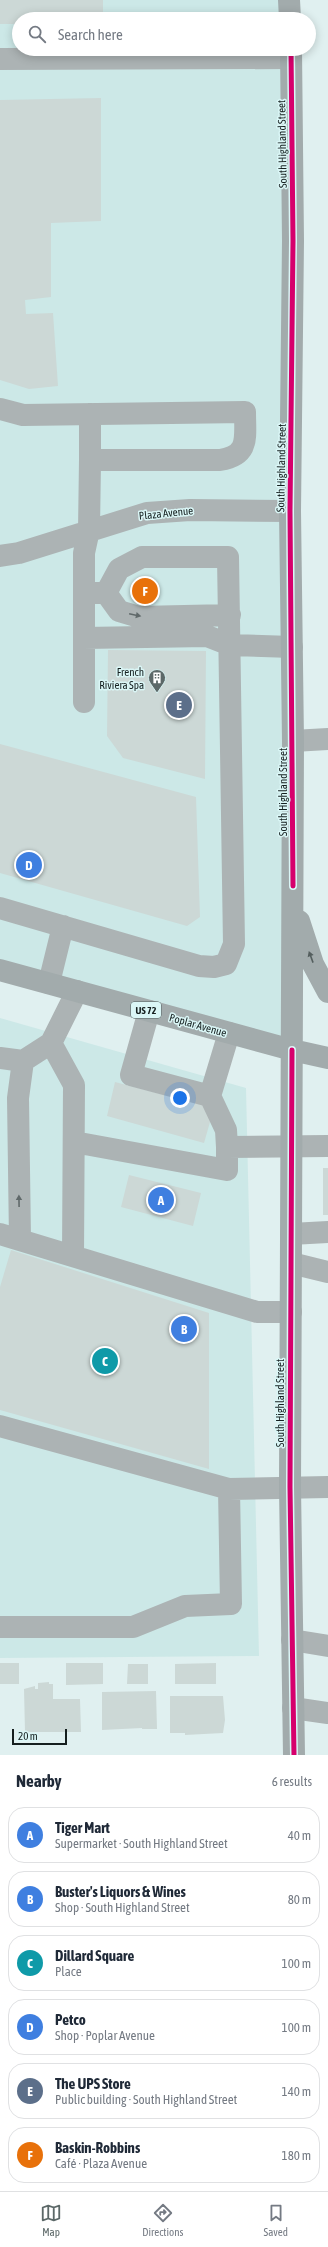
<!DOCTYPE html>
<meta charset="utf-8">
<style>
body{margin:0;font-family:"Asap Condensed",sans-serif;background:#f6f6f7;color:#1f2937}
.scale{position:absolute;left:12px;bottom:10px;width:55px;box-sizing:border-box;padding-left:4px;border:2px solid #151f1f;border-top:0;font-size:11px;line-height:14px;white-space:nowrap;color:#151f1f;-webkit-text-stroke:3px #daf6f6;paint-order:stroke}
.you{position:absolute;left:180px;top:1098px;width:14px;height:14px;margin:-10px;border:3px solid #fff;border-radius:50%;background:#1a73e8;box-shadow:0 0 0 6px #1a73e833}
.badge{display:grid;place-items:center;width:26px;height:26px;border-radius:50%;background:#5c6868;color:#fff;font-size:13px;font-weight:700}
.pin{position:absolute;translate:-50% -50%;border:2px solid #fff;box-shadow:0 1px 4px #0006}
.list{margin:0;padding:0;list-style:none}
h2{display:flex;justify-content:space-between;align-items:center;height:52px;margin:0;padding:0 16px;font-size:17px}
h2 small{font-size:13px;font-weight:400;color:#747a83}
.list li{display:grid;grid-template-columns:26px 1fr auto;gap:12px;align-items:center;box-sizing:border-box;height:56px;margin:0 8px 8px;padding:0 8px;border:1px solid #e0e1e3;border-radius:16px}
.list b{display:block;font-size:15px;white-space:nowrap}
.list p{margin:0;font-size:13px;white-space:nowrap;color:#747a83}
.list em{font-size:13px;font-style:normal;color:#747a83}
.icon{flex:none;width:22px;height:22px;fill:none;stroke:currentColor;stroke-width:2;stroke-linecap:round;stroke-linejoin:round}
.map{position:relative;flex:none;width:328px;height:1755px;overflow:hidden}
.search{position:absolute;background:#fff;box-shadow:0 2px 10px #0003;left:12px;right:12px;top:12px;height:44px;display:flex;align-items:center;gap:10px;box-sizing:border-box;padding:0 14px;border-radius:22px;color:#747a83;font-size:15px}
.sheet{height:436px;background:#fff}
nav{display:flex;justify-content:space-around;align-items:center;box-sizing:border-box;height:56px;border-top:1px solid #e0e1e3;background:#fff;font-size:11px;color:#747a83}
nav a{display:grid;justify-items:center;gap:2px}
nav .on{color:#5c6868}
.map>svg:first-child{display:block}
.built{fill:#cce8e7}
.building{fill:#ccd8d6}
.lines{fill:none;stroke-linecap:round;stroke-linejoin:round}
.minor{stroke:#acb3b4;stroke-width:22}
.major{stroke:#a2abac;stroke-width:22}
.cycleway-casing{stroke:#daf6f6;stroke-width:8}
.cycleway{stroke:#d6006c;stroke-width:5}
.oneway{fill:#60696a}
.oneway2{fill:#545e5e}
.labels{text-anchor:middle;stroke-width:3;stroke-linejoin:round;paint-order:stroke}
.shield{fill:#daf6f6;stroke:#506060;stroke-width:1}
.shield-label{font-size:10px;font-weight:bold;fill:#151f1f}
.street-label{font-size:11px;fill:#151f1f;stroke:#daf6f6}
.poi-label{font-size:11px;fill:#151f1f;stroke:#daf6f6;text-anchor:end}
</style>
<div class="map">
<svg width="328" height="1755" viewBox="0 0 328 1755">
<rect width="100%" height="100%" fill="#e0f0f0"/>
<!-- built -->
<path class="built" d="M0 0H290V19H19V49H291L292 1050 0 970Z
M0 1018 246 1088 259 1656 0 1658Z"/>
<!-- building -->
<path class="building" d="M0 0H103V19H19V24H0Z
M101 98V221L51 223V297L25 300 26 314 53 313 58 386 29 389 0 380V100Z
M108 650 206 651 205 779 123 758 107 736Z
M0 744 196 797 200 917 187 926 0 873Z
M115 1082 214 1108 204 1143 107 1116Z
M323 1168H328V1215H323Z
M129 1175 201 1193 193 1226 121 1207Z
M11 1250 209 1313V1469L0 1410V1287Z
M0 1663H19V1684H0Z
M66 1663H103V1684L66 1685Z
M216 1663V1684H175V1664Z
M128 1664H148V1684H127Z
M49 1682V1684H53V1699H80L81 1732H25L24 1689 35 1686V1689H38V1683Z
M156 1691 157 1729H142V1728L102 1730V1692Z
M170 1696H223L225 1720 223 1733 185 1735V1733H170Z"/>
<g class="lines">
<!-- minor -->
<path class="minor" d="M0 59 291 58
M0 409 23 415 245 412C245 438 250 455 220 460H90L89 530 84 553V638L207 636 230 645 292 647
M90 460V414
M0 556 19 553 147 513 190 510 290 511
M106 593 119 611 139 617 230 615
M84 638V702
M293 741 328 739
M0 908 199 966 214 967 226 964 234 944 228 557H142L119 569 106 593H84
M49 983 63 926
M149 1011 131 1075 210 1096 229 1033
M51 1043 74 1085 73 1256
M0 1058 23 1061 51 1043 77 991
M210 1096 226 1130 227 1147 328 1146
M74 1142 227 1170V1147
M0 1234 257 1312H291
M291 1234 328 1232
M20 1240 18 1098 23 1061
M291 1263 328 1272
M0 1426 229 1489 328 1487
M0 1627H133L185 1606 231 1604 229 1489
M292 1640 328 1646
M293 1708 328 1713"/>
<!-- major -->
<path class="major" d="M289 0 290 19
M291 49 293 241 290 511 293 741 290 1487 294 1755
M299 921 313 964 328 992
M0 970 292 1050 328 1058"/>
<defs>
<path id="cycleway" d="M291 49 293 241 290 511 293 886
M292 1050 290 1487 294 1755"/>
</defs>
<!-- cycleway casing -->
<use href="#cycleway" class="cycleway-casing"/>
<!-- cycleway -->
<use href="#cycleway" class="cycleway"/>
</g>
<!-- one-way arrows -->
<defs><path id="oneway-solid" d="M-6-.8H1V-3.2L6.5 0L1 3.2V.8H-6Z"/></defs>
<g class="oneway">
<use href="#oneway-solid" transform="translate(135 615) rotate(12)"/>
<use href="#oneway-solid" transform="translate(19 1201) rotate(-91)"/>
</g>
<use class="oneway2" href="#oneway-solid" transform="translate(311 957) rotate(-110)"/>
<!-- icons -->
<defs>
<symbol id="building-pin" viewBox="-11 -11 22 30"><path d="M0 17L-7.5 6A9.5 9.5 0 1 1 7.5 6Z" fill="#5c6868" stroke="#daf6f6"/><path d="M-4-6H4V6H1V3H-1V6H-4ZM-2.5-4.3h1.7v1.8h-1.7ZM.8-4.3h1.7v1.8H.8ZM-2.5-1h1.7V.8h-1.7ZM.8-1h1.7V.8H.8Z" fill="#fff"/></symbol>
</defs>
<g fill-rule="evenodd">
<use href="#building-pin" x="147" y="668" width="20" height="27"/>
</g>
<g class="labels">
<!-- shield labels -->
<rect class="shield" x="131" y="1002" width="30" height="16" rx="3"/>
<g class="shield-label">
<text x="146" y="1014">US 72</text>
</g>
<!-- street labels -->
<g class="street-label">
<text transform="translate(282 144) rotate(-91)" y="4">South Highland Street</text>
<text transform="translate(281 468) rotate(-89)" y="4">South Highland Street</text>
<text transform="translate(166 513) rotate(-6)" y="4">Plaza Avenue</text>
<text transform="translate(283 792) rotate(-90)" y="4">South Highland Street</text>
<text transform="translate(198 1025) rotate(16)" y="4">Poplar Avenue</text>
<text transform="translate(280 1403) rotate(-90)" y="4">South Highland Street</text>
</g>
<!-- poi labels -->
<g class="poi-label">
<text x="144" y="676">French<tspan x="144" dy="13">Riviera Spa</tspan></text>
</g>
</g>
</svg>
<div class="scale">20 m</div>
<div class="you"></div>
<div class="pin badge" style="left:161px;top:1200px;background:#3f7fe0">A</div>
<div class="pin badge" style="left:184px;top:1329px;background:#3f7fe0">B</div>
<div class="pin badge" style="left:105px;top:1361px;background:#0f9aa8">C</div>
<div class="pin badge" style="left:29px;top:865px;background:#3f7fe0">D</div>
<div class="pin badge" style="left:179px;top:705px;background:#5c6f8a">E</div>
<div class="pin badge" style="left:145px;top:591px;background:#e8710a">F</div>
<div class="search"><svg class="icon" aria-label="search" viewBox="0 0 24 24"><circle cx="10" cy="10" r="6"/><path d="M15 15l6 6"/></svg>Search here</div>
</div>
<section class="sheet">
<h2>Nearby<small>6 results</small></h2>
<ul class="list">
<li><span class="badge" style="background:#3f7fe0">A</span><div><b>Tiger Mart</b><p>Supermarket · South Highland Street</p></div><em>40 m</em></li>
<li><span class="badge" style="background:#3f7fe0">B</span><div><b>Buster's Liquors &amp; Wines</b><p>Shop · South Highland Street</p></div><em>80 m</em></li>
<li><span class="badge" style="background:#0f9aa8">C</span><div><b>Dillard Square</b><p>Place</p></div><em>100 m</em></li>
<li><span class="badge" style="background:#3f7fe0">D</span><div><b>Petco</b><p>Shop · Poplar Avenue</p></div><em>100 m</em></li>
<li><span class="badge" style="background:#5c6f8a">E</span><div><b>The UPS Store</b><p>Public building · South Highland Street</p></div><em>140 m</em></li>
<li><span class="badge" style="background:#e8710a">F</span><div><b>Baskin-Robbins</b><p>Café · Plaza Avenue</p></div><em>180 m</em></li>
</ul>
</section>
<nav>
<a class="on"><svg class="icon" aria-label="map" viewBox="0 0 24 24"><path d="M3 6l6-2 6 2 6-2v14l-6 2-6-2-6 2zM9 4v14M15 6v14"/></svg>Map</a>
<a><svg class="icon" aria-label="directions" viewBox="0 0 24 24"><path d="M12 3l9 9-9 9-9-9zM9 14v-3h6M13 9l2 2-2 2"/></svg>Directions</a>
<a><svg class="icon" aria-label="saved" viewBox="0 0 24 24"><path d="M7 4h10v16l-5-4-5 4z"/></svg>Saved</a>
</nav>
